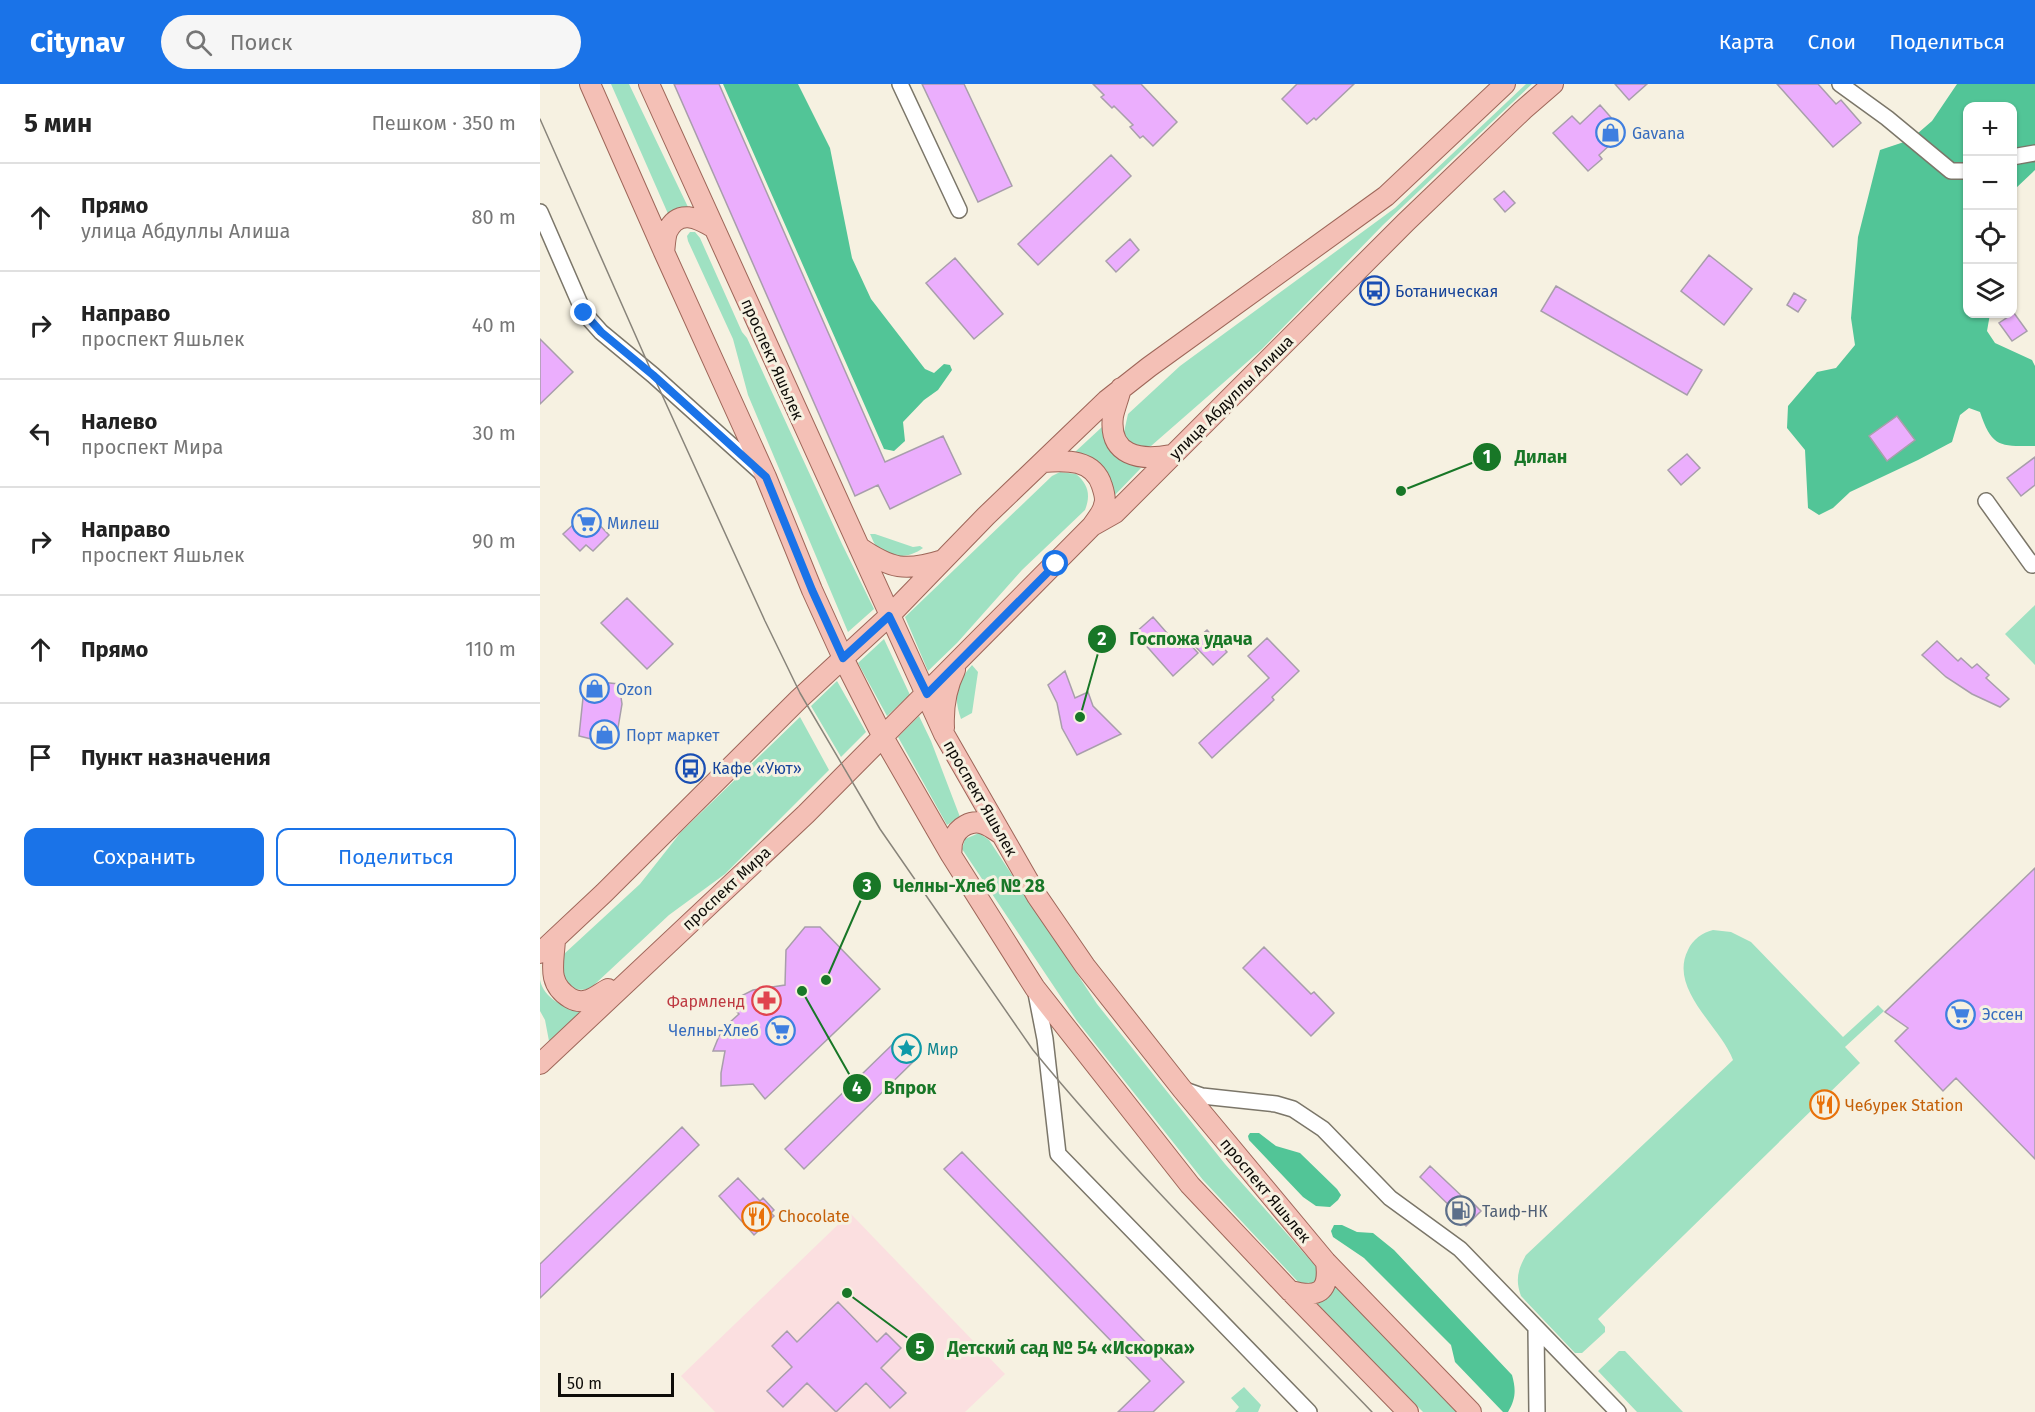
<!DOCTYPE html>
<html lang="ru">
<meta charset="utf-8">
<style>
body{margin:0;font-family:"Fira Sans",sans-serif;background:#f6f6f6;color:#222}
.controls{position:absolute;right:18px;top:18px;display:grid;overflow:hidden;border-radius:12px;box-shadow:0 2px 4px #0004}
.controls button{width:54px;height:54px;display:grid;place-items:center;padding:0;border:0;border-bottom:2px solid #e0e0e0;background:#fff;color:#222;font:30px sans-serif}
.scale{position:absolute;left:18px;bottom:15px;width:116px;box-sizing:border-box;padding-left:6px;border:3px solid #0e0c08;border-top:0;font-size:16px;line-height:21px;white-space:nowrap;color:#0e0c08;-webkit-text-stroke:4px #f6f1e1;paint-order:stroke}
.stop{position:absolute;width:18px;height:18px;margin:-14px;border:4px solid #1a73e8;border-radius:50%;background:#fff}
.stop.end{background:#1a73e8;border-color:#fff;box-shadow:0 2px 6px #0008}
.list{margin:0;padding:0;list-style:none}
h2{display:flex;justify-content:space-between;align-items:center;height:78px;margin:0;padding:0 24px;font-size:26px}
h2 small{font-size:20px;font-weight:400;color:#767676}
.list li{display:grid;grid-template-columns:39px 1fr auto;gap:18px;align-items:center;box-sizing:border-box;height:108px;padding:0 24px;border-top:2px solid #e0e0e0}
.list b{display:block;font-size:22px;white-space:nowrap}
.list p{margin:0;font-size:20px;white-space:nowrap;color:#767676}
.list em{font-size:20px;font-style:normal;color:#767676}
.actions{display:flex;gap:12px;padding:18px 24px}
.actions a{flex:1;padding:14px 0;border:2px solid #1a73e8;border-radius:12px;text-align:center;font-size:21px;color:#1a73e8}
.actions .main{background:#1a73e8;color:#fff}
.icon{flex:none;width:33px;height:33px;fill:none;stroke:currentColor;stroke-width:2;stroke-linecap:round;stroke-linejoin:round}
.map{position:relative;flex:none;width:1495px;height:1328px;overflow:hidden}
header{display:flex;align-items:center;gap:36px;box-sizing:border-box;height:84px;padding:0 30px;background:#1a73e8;color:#fff}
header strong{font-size:28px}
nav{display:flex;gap:33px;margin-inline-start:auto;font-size:21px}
.search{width:420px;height:54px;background:#f6f6f6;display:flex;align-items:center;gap:15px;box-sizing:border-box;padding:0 21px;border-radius:33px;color:#767676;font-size:22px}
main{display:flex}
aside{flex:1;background:#fff}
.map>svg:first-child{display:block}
.education{fill:#fbdfe0}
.green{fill:#9fe1c2}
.forest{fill:#52c597}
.building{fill:#ebaefd;stroke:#a89eab;stroke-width:1.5}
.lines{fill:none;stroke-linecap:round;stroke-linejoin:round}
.minor-casing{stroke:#7b7669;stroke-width:18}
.major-casing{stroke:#9e6659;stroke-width:22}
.minor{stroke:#fff;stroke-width:15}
.major{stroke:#f4c0b6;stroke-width:20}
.tram{stroke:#88847a;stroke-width:1.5}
.route{stroke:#1a73e8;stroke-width:8}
.labels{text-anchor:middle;stroke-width:6;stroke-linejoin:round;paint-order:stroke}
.shop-label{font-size:16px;fill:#366cbe;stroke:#f6f1e1;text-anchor:start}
.transit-label{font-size:16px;fill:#164399;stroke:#f6f1e1;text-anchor:start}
.street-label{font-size:16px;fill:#0e0c08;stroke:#f6f1e1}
.health-label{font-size:16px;fill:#be3a42;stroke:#f6f1e1;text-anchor:end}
.culture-label{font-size:16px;fill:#0d838f;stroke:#f6f1e1;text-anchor:start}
.food-label{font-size:16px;fill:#c56008;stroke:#f6f1e1;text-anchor:start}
.service-label{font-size:16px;fill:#4e5e75;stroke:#f6f1e1;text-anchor:start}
.leader{fill:none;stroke:#187727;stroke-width:2}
.callout-dot{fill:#187727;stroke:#f6f1e1;stroke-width:2}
.mark-label{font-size:18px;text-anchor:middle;font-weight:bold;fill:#fff}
.callout-label{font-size:18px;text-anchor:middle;font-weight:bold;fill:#187727;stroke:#f6f1e1;stroke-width:6;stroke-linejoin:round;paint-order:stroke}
</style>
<header>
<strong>Citynav</strong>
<div class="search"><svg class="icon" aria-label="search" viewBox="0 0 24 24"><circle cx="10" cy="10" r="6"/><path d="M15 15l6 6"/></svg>Поиск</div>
<nav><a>Карта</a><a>Слои</a><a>Поделиться</a></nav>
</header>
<main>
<aside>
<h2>5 мин<small>Пешком · 350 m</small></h2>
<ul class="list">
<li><svg class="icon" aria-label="ahead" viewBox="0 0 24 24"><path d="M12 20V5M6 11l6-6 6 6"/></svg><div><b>Прямо</b><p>улица Абдуллы Алиша</p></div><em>80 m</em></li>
<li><svg class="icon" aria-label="right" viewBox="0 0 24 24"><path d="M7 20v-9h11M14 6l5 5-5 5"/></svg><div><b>Направо</b><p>проспект Яшьлек</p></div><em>40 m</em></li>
<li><svg class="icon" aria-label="left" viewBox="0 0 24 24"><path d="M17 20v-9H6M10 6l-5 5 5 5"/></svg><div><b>Налево</b><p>проспект Мира</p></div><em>30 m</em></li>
<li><svg class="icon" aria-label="right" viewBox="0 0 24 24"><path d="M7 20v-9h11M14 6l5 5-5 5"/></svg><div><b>Направо</b><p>проспект Яшьлек</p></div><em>90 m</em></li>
<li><svg class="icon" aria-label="ahead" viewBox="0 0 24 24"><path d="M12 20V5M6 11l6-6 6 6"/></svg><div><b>Прямо</b></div><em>110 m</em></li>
<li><svg class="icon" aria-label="arrive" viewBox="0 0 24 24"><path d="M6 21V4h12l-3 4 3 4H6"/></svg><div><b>Пункт назначения</b></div></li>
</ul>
<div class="actions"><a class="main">Сохранить</a><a>Поделиться</a></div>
</aside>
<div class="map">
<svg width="1495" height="1328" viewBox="0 0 1495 1328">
<rect width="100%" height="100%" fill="#f6f1e1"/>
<!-- education -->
<path class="education" d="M310 1129 465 1290 425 1328H175L141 1292Z"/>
<!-- green -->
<path class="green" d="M71 0H89L148 123 129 132Z
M986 0H992L843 141 722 265 611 362 603 364 595 363 587 357 584 348 588 330 640 282 855 124Z
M150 148H155L160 154 202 248 207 254 302 460 334 525 308 548 208 311 193 255 148 157 147 152Z
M562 343C566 370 577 376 601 384L574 412C568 387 561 376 535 368Z
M520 388 536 390C548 400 551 411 545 426L482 486 417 559 388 587 365 533 512 392Z
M330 450H335L373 463 380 462 383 464C370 474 349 476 337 463 334 460 332 454 330 450Z
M1495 521V581L1465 550Z
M344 555 370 611 347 632 318 579Z
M432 581 438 588 432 629 421 635C413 612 416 599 432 581Z
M297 597 326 648 301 673 271 622Z
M379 632 391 657 420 733 407 741 358 653Z
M260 633 289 686 185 790 129 831 54 901C44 909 35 906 25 900L20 879 24 870 100 800 141 748Z
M439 749 449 756 557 920 685 1080 779 1186 774 1201H761L663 1096 537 937 422 765 425 755Z
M1173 846 1191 848 1211 858 1303 953 1338 921 1344 927 1305 963 1320 979 1058 1235 1065 1243V1248L1042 1269H1035L981 1212C975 1196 978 1185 986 1171L1193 976C1181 943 1128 905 1148 866 1153 855 1162 849 1173 846Z
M0 896C4 915 24 923 41 927L9 957 5 936 0 927Z
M795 1200 918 1328H883L775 1219 786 1215Z
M1079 1267H1085L1143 1328H1097L1058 1287Z
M704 1303 721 1321 718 1328H695L699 1323 691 1314Z"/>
<!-- forest -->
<path class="forest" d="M183 0H258L290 64 312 174 331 215 385 285 394 289 404 280 410 281 412 286 398 306 384 316 363 338 365 357 354 367 344 365Z
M1417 0H1495V86L1475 105 1473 110 1472 22H1428V230H1450L1447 247 1455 259 1492 276 1495 282V362C1460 362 1452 364 1440 328L1429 324 1420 331 1412 358 1378 376 1310 408 1293 424 1279 431 1268 424 1265 366 1247 344 1248 322 1277 288 1296 284 1315 261 1311 234 1318 153 1340 66 1370 56 1392 37Z
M710 1049H719L736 1062 760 1069 797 1105 801 1111 798 1116 790 1123 776 1122 763 1113 709 1056 708 1052Z
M794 1141H802L817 1148 833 1149 854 1166 972 1291C976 1305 976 1315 968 1328H963L915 1278 911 1261 824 1174 793 1153 791 1147Z"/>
<!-- building -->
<path class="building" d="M134 0H179L345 378 403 352 421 390 350 425 338 401 315 412Z
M382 0H424L472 102 438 118Z
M553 0H601L637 38 613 62 603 52 600 54 590 43 593 41 574 22 572 24 561 13 564 11Z
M757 0H814L776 36 774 34 767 40 742 15Z
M1075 0H1107L1089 16Z
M1237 0H1278L1296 20 1301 16 1321 39 1293 63Z
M1060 21 1075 38 1064 48 1073 58 1059 71 1062 75 1048 87 1013 49 1032 32 1040 40Z
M571 71 591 92 498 181 478 160Z
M964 107 975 119 965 128 954 115Z
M590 155 599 166 576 188 566 177Z
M1169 171 1212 205 1184 241 1141 207Z
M415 174 463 230 434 255 386 199Z
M1016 202 1162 286 1147 311 1001 227Z
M1254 209 1266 216 1258 228 1247 221Z
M1474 229 1487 247 1472 257 1459 239Z
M0 255 33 288 0 320Z
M1357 332 1375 356 1347 377 1329 352Z
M1147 370 1160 384 1141 401 1128 386Z
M1495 373V401L1481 412 1467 394Z
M47 428 69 451 53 467 46 461 40 467 23 450Z
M87 514 133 560 107 585 61 539Z
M613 533 640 564 647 557 658 569 633 592 595 549Z
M667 546 687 568 673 581 652 559Z
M727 554 759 587 732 613 734 616 672 674 659 659 729 594 708 572Z
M1397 557 1418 577 1421 574 1432 584 1437 580 1449 591 1446 594 1469 615 1460 623 1432 610 1406 593 1382 571Z
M525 587 535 614 548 608 553 622 581 650 537 671 522 644 517 619 508 601Z
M50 597 79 600 82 620 78 644 66 660 56 658 55 656 39 652 43 614Z
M1495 784V1075L1416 994 1403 1007 1355 957 1368 944 1345 928Z
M265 843H280L340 905 225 1015 213 1000 181 1002V989L185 967H173L179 952 188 940 199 930 191 922 201 912 213 906 245 901 246 866Z
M724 863 771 910 774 908 794 929 771 952 703 884Z
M357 956 376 975 264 1085 245 1065Z
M142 1043 159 1061 0 1214V1180Z
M422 1068 644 1298 613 1328H578L610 1297 404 1085Z
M890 1082 927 1117 929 1115 941 1127 926 1142 914 1131 916 1128 880 1093Z
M198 1094 220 1117 223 1114 234 1126 231 1129 234 1132 214 1151 179 1112Z
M298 1218 337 1258 346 1249 361 1264 341 1284 366 1309 350 1324 326 1299 296 1328 267 1299 243 1323 227 1307 252 1283 232 1262 247 1247 257 1258Z"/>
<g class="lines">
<defs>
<path id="minor" d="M360 0 419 126
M1300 0 1347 34 1411 87H1428
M1472 73 1495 69
M0 128 44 229 61 248 113 291 223 390
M1446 417 1492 481 1495 479
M495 904 505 955 518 1070 769 1328
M642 1005 662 1012 736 1020 753 1025 783 1045 850 1114 920 1165 1078 1328
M996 1244 997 1328"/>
<path id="major" d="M50 0 124 168 226 393 272 506 303 574 343 653 411 771 495 904 650 1101 750 1207 868 1328
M109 0 404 650 497 812 545 882 642 1005 786 1178 931 1328
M124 168C125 162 125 154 127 148 138 124 158 134 174 144
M581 304C579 313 575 323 573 332 568 372 600 377 631 371
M503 378C526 376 554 375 562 402 564 408 566 416 564 421 563 428 556 436 552 442
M319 463C351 485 365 488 403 476
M404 644C403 624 406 604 415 586
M411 771C412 766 411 760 413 756 417 743 432 735 444 740 450 742 456 747 461 750
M15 855C14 879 6 899 30 914 35 917 42 918 48 916 55 914 62 908 68 905
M0 869 64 809 259 615 349 532 446 432 567 316 609 283 846 112 965 0
M0 980 266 730 552 442 575 429 866 138 983 26 1013 0
M750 1207C778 1214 790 1209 786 1178"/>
</defs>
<!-- minor casing -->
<use href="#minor" class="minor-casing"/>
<!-- major casing -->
<use href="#major" class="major-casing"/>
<!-- minor -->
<use href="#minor" class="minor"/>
<!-- major -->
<use href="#major" class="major"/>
<!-- tram -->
<path class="tram" d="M0 35 113 291 225 537 260 609 340 745 493 966C598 1094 717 1209 832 1328"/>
</g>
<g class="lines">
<!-- route -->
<path class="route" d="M44 229 61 248 113 291 226 393 272 506 303 574 349 532 387 610 516 480"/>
</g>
<!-- icons -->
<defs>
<symbol id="shop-ring" viewBox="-11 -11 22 22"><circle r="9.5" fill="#f6f1e1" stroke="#3f7fe0" stroke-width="1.5"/><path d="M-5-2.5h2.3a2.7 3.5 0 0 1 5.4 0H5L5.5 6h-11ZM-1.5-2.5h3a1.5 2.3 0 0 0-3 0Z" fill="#3f7fe0"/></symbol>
<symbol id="bus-ring" viewBox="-11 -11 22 22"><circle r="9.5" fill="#f6f1e1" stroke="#1a4fb4" stroke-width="1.5"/><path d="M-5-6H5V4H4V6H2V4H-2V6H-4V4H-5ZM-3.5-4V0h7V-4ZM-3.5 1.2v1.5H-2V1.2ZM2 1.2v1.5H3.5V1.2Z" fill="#1a4fb4"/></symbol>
<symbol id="supermarket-ring" viewBox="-11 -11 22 22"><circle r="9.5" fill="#f6f1e1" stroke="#3f7fe0" stroke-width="1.5"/><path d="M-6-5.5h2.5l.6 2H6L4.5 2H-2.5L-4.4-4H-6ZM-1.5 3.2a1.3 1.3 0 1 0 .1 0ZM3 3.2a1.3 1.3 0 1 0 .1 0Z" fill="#3f7fe0"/></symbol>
<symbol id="pharmacy-ring" viewBox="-11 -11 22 22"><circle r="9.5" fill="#f6f1e1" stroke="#e0444e" stroke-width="1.5"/><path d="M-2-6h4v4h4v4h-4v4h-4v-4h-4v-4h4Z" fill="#e0444e"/></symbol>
<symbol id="sight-ring" viewBox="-11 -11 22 22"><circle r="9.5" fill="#f6f1e1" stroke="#0f9aa8" stroke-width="1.5"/><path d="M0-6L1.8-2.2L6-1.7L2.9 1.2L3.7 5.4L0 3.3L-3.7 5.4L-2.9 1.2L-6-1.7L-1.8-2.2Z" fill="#0f9aa8"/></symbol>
<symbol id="restaurant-ring" viewBox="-11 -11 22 22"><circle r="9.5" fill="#f6f1e1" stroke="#e8710a" stroke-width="1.5"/><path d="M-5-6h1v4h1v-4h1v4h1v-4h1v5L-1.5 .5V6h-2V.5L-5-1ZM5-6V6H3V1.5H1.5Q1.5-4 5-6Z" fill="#e8710a"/></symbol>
<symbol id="fuel-ring" viewBox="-11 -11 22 22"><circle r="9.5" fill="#f6f1e1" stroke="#5c6f8a" stroke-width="1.5"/><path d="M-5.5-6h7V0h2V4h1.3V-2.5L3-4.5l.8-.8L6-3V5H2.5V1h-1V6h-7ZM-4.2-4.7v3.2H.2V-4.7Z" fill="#5c6f8a"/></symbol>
</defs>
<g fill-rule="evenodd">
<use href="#shop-ring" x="1054" y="32" width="33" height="33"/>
<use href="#bus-ring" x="818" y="190" width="33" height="33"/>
<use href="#supermarket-ring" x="30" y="422" width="33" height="33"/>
<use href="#shop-ring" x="38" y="588" width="33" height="33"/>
<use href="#shop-ring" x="48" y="634" width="33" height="33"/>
<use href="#bus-ring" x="134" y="668" width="33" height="33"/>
<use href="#pharmacy-ring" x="210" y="900" width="33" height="33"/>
<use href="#supermarket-ring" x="1404" y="914" width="33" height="33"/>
<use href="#supermarket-ring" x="224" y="930" width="33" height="33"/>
<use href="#sight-ring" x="350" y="948" width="33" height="33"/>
<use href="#restaurant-ring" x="1268" y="1004" width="33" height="33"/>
<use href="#fuel-ring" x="904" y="1110" width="33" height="33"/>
<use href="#restaurant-ring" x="200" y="1116" width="33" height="33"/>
</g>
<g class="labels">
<!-- shop labels -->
<g class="shop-label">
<text x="1092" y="55">Gavana</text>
<text x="67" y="445">Милеш</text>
<text x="76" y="611">Ozon</text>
<text x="86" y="657">Порт маркет</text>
<text x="1442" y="936">Эссен</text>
<text x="219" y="952" text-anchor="end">Челны-Хлеб</text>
</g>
<!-- transit labels -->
<g class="transit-label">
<text x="855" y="213">Ботаническая</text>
<text x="172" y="690">Кафе «Уют»</text>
</g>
<!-- street labels -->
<g class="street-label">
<text transform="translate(233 275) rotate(66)" y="6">проспект Яшьлек</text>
<text transform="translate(691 313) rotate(-45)" y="6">улица Абдуллы Алиша</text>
<text transform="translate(441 714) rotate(60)" y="6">проспект Яшьлек</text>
<text transform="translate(186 804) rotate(-43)" y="6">проспект Мира</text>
<text transform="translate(726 1106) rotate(50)" y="6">проспект Яшьлек</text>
</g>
<!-- health labels -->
<g class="health-label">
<text x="205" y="923">Фармленд</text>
</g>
<!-- culture labels -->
<g class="culture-label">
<text x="387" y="971">Мир</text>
</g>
<!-- food labels -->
<g class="food-label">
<text x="1305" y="1027">Чебурек Station</text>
<text x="238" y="1138">Chocolate</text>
</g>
<!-- service labels -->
<g class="service-label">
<text x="942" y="1133">Таиф-НК</text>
</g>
</g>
<!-- callouts -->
<path class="leader" d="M861 407L947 373M540 633L562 555M286 896L327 802M262 907L317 1004M307 1209L380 1263"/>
<g class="callout-dot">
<circle cx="861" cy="407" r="6"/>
<circle cx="540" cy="633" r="6"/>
<circle cx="286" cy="896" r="6"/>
<circle cx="262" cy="907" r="6"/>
<circle cx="307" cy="1209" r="6"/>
<circle cx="947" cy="373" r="15"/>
<circle cx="562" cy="555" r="15"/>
<circle cx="327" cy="802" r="15"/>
<circle cx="317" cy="1004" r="15"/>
<circle cx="380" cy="1263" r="15"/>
</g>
<g class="mark-label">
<text x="947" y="379">1</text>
<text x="562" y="561">2</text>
<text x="327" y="808">3</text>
<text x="317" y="1010">4</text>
<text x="380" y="1270">5</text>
</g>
<g class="callout-label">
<text x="1001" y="379">Дилан</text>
<text x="651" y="561">Госпожа удача</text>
<text x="429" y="808">Челны-Хлеб № 28</text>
<text x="370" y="1010">Впрок</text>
<text x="531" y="1270">Детский сад № 54 «Искорка»</text>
</g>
</svg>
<div class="controls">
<button>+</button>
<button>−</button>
<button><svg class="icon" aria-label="locate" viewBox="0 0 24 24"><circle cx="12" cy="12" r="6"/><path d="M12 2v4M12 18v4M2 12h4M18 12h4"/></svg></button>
<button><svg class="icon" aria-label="layers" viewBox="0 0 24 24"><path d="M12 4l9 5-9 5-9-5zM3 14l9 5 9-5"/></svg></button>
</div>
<div class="scale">50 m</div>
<div class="stop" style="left:516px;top:480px"></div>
<div class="stop end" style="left:44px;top:229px"></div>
</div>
</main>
